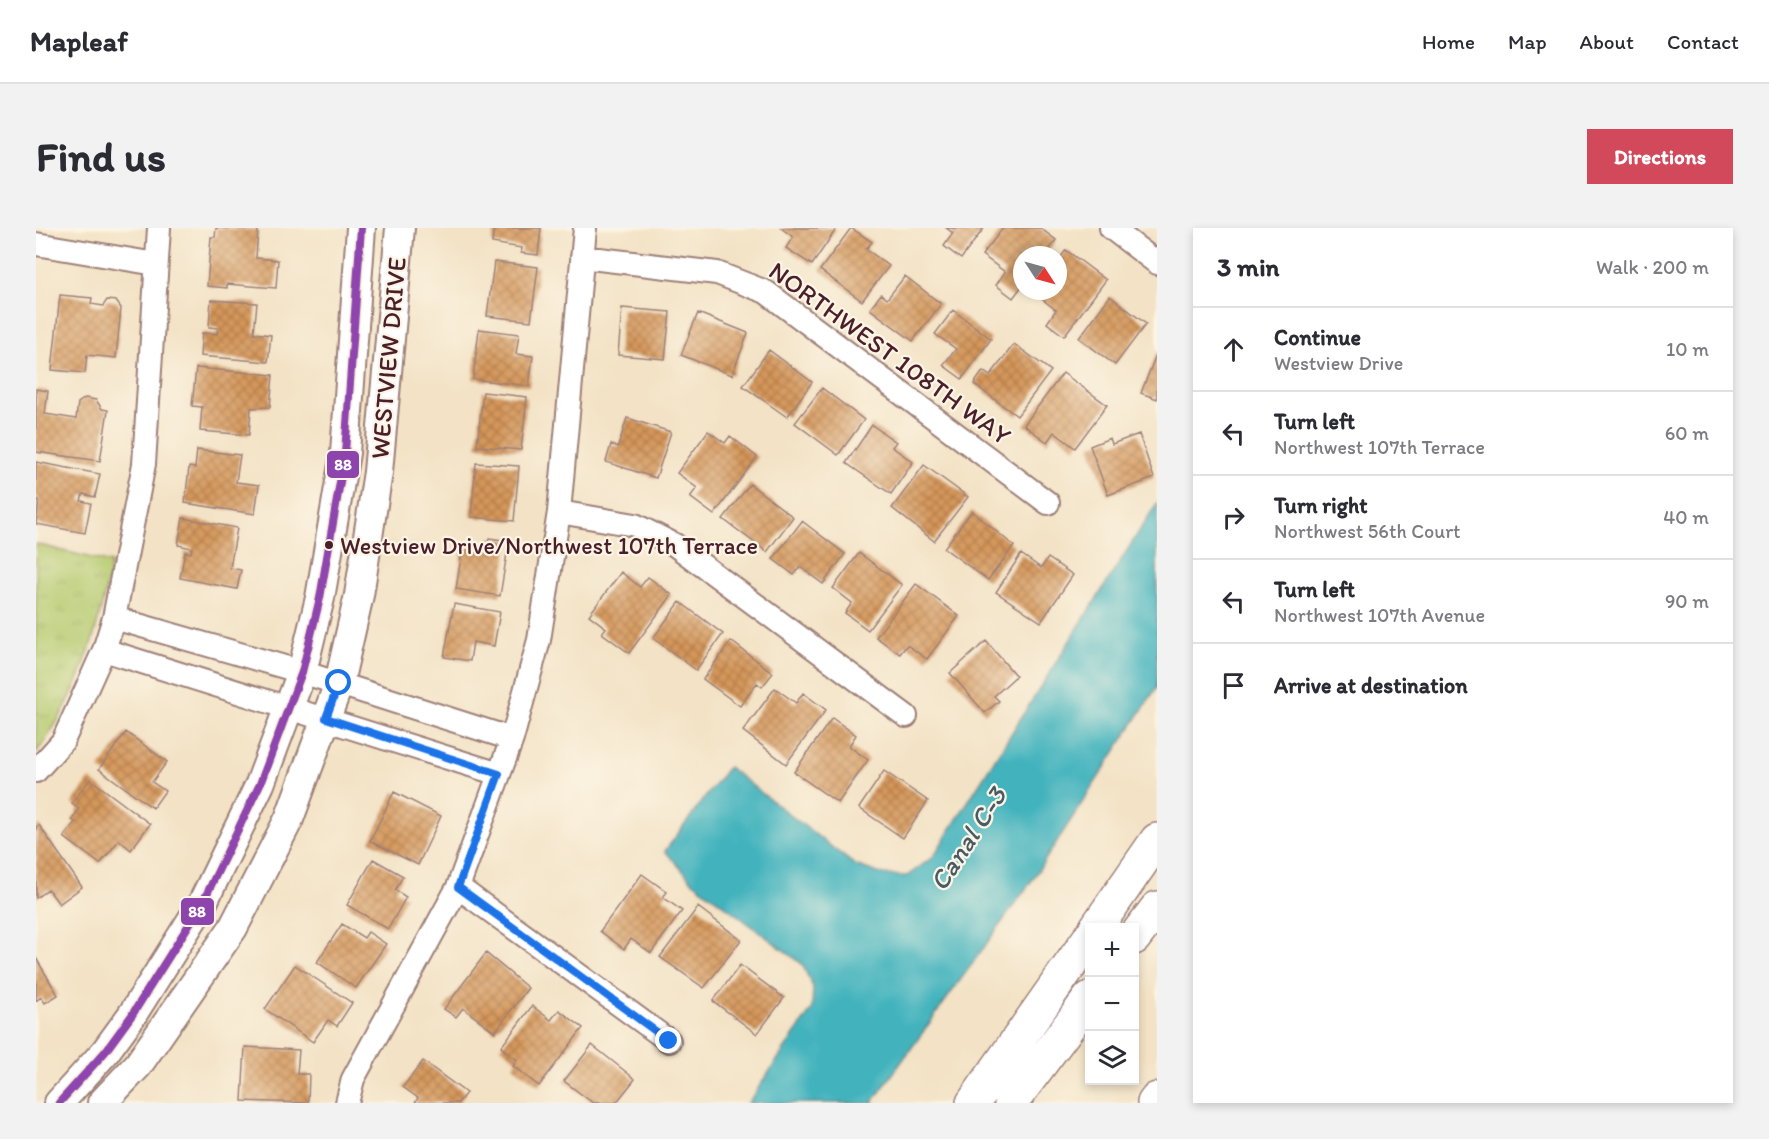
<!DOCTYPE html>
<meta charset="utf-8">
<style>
body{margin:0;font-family:Itim,sans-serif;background:#f2f2f3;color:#2b2b33}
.controls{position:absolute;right:18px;bottom:18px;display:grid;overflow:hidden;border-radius:0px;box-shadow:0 3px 9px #0003}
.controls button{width:54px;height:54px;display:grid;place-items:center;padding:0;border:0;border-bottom:2px solid #e1e1e2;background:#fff;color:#2b2b33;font:30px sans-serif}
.compass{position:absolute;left:977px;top:18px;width:54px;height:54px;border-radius:50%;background:#fff;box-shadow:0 3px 9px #0003;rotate:126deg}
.stop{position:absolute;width:18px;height:18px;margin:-14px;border:4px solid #1a73e8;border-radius:50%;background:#fff}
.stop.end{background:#1a73e8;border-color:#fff;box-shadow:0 2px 6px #0008}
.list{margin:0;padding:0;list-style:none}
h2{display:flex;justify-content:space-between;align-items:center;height:78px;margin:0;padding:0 24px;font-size:26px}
h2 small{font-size:20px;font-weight:400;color:#7c7c81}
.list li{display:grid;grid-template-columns:39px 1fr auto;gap:18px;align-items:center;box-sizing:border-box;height:84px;padding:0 24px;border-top:2px solid #e1e1e2}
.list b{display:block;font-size:22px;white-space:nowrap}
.list p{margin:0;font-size:20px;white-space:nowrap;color:#7c7c81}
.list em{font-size:20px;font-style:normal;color:#7c7c81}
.icon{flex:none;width:33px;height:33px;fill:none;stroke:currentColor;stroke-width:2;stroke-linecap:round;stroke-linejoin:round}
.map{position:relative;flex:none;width:1121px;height:875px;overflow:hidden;border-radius:0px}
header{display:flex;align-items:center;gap:36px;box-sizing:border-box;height:84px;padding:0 30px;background:#fff;border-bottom:2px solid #e1e1e2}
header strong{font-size:28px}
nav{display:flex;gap:33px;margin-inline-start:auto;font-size:21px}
.intro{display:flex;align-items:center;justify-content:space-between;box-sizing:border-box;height:144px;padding:0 36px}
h1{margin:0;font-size:42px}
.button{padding:15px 27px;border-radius:0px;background:#d1495b;color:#fff;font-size:21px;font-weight:700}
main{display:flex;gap:36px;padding:0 36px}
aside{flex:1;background:#fff;border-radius:0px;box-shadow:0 3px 9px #0003}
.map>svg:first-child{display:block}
.park{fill:url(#park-tufts);stroke:#80754d;stroke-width:1.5}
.water{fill:#43b3bd;stroke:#466974;stroke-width:1.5}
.building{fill:url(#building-cross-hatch)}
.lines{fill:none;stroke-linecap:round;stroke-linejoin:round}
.minor-casing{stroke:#9e8078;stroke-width:26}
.tertiary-casing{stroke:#9e8078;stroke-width:32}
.motorway-casing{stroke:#9e8078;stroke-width:36}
.minor{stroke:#fff;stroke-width:22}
.tertiary{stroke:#fff;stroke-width:28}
.motorway{stroke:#fff;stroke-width:33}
.bus-1-casing{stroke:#fcf5e5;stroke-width:12}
.bus-1{stroke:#8e44ad;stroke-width:8}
.route{stroke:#1a73e8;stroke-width:8}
.bus-dot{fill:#4a1f2b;stroke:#fcf5e5;stroke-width:2}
.labels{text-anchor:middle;stroke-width:4.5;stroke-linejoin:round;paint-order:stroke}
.bus-label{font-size:24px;fill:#4a1f2b;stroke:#fcf5e5;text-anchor:start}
.street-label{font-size:26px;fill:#4a1f2b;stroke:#fcf5e5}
.water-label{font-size:27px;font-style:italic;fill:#475a65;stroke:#fcf5e5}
.line-badge{stroke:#fcf5e5;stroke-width:2}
.badge-label{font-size:16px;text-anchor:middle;font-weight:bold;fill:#fff}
</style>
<header>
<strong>Mapleaf</strong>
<nav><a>Home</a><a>Map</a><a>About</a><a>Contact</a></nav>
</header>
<div class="intro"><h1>Find us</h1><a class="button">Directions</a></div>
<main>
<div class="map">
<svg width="1121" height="875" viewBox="0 0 1121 875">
<defs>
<pattern id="park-tufts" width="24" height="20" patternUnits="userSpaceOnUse" patternTransform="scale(1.5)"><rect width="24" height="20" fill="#b6cb6f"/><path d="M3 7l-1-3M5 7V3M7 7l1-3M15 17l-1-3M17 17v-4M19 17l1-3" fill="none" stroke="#9eae60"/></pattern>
<pattern id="building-cross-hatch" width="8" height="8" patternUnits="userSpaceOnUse" patternTransform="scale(1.5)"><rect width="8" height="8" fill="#d5975a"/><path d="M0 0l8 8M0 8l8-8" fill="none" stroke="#af7b4b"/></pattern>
</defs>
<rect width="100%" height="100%" fill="#fcf5e5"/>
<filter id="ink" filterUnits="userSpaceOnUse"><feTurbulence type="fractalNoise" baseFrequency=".0167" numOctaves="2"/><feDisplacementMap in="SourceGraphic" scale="12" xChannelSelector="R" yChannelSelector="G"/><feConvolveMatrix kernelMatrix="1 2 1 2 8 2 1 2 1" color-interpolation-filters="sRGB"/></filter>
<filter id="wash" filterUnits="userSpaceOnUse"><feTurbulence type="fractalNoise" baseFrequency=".008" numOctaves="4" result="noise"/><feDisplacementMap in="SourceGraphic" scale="24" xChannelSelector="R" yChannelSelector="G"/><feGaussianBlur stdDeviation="1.35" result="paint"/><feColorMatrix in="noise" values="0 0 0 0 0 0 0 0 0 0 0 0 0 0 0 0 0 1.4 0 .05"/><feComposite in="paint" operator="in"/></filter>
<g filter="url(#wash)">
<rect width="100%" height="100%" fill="#f3e2c5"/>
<!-- park -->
<path class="park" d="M0 316 75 335C62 403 43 469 0 525Z"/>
<!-- water -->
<path class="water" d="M1121 275V459L994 655 836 875H712L776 781 777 759 766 736 656 653 629 623 692 539 819 637 848 647 871 648 897 629Z"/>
<g id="blocks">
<!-- building -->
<path class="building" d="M180 0 222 2 220 30 242 32 240 60 191 56V60L171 58 175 9H179Z
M458 0H505L502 27 485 25 486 20 456 15Z
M745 0H801L776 37 750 20 757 9Z
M815 0 836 14 830 21 853 38 826 73 784 42Z
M910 0H948L925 31 908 18 917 5Z
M967 0H1004L1020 12 1009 27H986V58L977 70 960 57 969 44 946 27Z
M1030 22 1070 52 1028 108 1011 95 1020 82 998 65 1022 63V33Z
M458 34 502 39 495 93 451 88Z
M869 48 905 76 877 113 834 81 845 66 851 71Z
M24 67 56 70 55 76 67 78 71 72 80 73 85 80 80 130 51 127 49 145 16 142Z
M1074 68 1110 96 1079 137 1043 110Z
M175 72 221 75 218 105 235 107 232 134 164 128 166 105 181 106 182 100 173 99Z
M586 80 634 84 629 131 582 127Z
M917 82 955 111 926 151 907 137 920 121 899 106Z
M662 85 712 105 696 147 645 127Z
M443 101 483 106 480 126 497 128 493 158 437 151Z
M978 116 1015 143 981 188 938 156 947 143 954 148Z
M733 122 776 154 751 189 707 158Z
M1121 124V171L1105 165Z
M160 140 237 147 234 179 215 180 213 207 164 203 166 179 156 178Z
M1027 145 1071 177 1039 220 1018 204 1011 214 988 197Z
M786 160 828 192 802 227 759 195Z
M0 161 12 163 9 186 40 191 42 175 49 170 60 172 66 181 72 182 64 233 0 224Z
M447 164 491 169 485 222 441 218Z
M591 190 635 204 620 250 570 234 575 216 582 219Z
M836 197 860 214 856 219 877 234 855 266 810 235Z
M672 203 689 215 694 208 721 229 678 287 654 269 661 260 641 245Z
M1103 206 1118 250 1072 267 1054 218 1074 210 1076 216Z
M161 222 204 227 200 254 223 257 219 286 149 275 153 239 159 240Z
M0 234 64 246 59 269 47 266 45 273 55 275 49 305 0 296 3 272 0 271Z
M440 235 483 238 478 293 435 289Z
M888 237 932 269 898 313 856 280Z
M714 256 757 289 731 324 687 291Z
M936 283 978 318 952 352 908 320Z
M147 290 201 300 194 340 205 342 201 361 144 350 149 324 155 325 156 320 142 317Z
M766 293 809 326 787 356 764 339 758 347 737 331Z
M453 310 473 313 464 368 420 361 427 317 451 320Z
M823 325 866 357 832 402 809 385 816 375 797 360Z
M985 326 1005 340 1012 330 1037 347 1005 394 960 364Z
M585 344 604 359 612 349 636 367 593 425 566 405 570 400 553 387Z
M880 356 923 388 891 431 871 417 864 426 840 409Z
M644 374 687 406 660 442 617 410Z
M418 376 464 384 458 418 437 414 434 433 408 429Z
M695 413 737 445 726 459 721 455 704 478 667 451Z
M950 413 980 448 958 468 963 473 949 485 914 445Z
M739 460 760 475 767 465 790 482 750 536 707 503Z
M796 490 820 507 813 518 832 532 802 575 758 544Z
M90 504 131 534 116 554 129 563 117 580 63 541Z
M848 543 892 573 867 610 823 580Z
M54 551 114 596 95 622 83 612 64 636 28 609 39 594 36 592 43 581 36 575Z
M358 564 405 588 382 637 334 613Z
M3 597 46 659 23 676 12 661 0 670V599Z
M337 631 367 648 359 662 370 669 352 701 311 677Z
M606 646 631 664 627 669 646 683 615 725 595 711 588 721 564 703Z
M662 679 705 712 668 760 624 729Z
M306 696 328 710 332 704 350 716 320 760 281 734Z
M450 725 492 760 459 804 427 780 420 789 408 781Z
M0 730 22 767 9 775 5 769 0 773Z
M259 737 316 775 301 798 292 792 277 814 229 781Z
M704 737 748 770 721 806 677 773Z
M496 778 515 792 523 782 547 800 503 858 477 838 481 832 465 819Z
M556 817 599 851 580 875H557L528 853Z
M209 819 263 822 261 846H273L272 875 206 873Z
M387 833 430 865 422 875H379L382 870 367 859Z"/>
</g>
</g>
<g filter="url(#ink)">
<use href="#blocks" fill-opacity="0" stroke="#9e8078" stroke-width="1.5"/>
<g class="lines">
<defs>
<path id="minor" d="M1075 0 1121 35
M0 16 120 36
M546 29 681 45 730 64 1012 275
M523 284 599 297 639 317 870 488
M78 390 266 444 476 511
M68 422 463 546
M0 543 27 513 68 422 78 390 108 236 123 0
M422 659 633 813
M311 875 317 851 422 659 476 511 503 412 523 284 549 0"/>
<path id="tertiary" d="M23 875 69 824 96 787 166 676 224 556 266 444 284 370 309 225 325 0
M66 875 102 837 197 700 253 591 303 455 323 367 342 244 364 0"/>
<path id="motorway" d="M1060 700 1121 612
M1098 710 1121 680
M937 875 1054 709
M975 875 1054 770
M1118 875 1121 871"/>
</defs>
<!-- minor casing -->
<use href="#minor" class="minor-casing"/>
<!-- tertiary casing -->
<use href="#tertiary" class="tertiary-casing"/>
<!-- motorway casing -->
<use href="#motorway" class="motorway-casing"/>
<!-- minor -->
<use href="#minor" class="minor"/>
<!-- tertiary -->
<use href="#tertiary" class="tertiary"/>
<!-- motorway -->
<use href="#motorway" class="motorway"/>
<defs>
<path id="bus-1" d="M23 875 69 824 96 787 166 676 224 556 266 444 284 370 309 225 325 0"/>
</defs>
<!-- bus-1 casing -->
<use href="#bus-1" class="bus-1-casing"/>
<!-- bus-1 -->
<use href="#bus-1" class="bus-1"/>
</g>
</g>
<g class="lines" filter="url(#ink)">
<!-- route -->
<path class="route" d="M303 455 290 490 463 546 422 659 633 813"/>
</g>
<!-- markers -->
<circle class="bus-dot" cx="293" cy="317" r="5"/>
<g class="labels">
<!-- bus labels -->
<g class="bus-label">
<text x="304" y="326">Westview Drive/Northwest 107th Terrace</text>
</g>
<!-- street labels -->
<g class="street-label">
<text transform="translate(854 125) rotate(36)" y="9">NORTHWEST 108TH WAY</text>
<text transform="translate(352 130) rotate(-85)" y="9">WESTVIEW DRIVE</text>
</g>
<!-- water labels -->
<g class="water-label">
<text transform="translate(932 611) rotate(-57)" y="9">Canal C-3</text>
</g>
</g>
<g class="line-badge">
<rect x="290" y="222" width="34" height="29" rx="6" fill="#8e44ad"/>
<rect x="144" y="669" width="35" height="29" rx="6" fill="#8e44ad"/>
</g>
<g class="badge-label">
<text x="307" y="242">88</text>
<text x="161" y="689">88</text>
</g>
</svg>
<div class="controls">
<button>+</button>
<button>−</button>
<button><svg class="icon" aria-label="layers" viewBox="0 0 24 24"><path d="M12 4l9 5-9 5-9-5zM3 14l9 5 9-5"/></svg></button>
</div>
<svg class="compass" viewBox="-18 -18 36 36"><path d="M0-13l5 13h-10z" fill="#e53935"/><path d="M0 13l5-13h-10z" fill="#7c7c81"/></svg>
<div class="stop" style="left:303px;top:455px"></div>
<div class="stop end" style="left:633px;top:813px"></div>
</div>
<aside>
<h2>3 min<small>Walk · 200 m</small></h2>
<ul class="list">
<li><svg class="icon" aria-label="ahead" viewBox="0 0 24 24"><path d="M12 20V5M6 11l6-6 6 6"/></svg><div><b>Continue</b><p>Westview Drive</p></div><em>10 m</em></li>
<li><svg class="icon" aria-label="left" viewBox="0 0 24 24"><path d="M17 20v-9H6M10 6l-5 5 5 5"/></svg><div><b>Turn left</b><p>Northwest 107th Terrace</p></div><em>60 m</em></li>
<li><svg class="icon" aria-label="right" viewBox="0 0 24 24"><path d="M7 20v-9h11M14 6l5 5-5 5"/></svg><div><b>Turn right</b><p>Northwest 56th Court</p></div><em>40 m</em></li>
<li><svg class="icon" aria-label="left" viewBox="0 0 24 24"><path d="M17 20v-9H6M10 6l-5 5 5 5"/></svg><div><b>Turn left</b><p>Northwest 107th Avenue</p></div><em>90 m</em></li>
<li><svg class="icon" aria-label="arrive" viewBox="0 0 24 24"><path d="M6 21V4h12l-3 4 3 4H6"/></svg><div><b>Arrive at destination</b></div></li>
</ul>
</aside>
</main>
